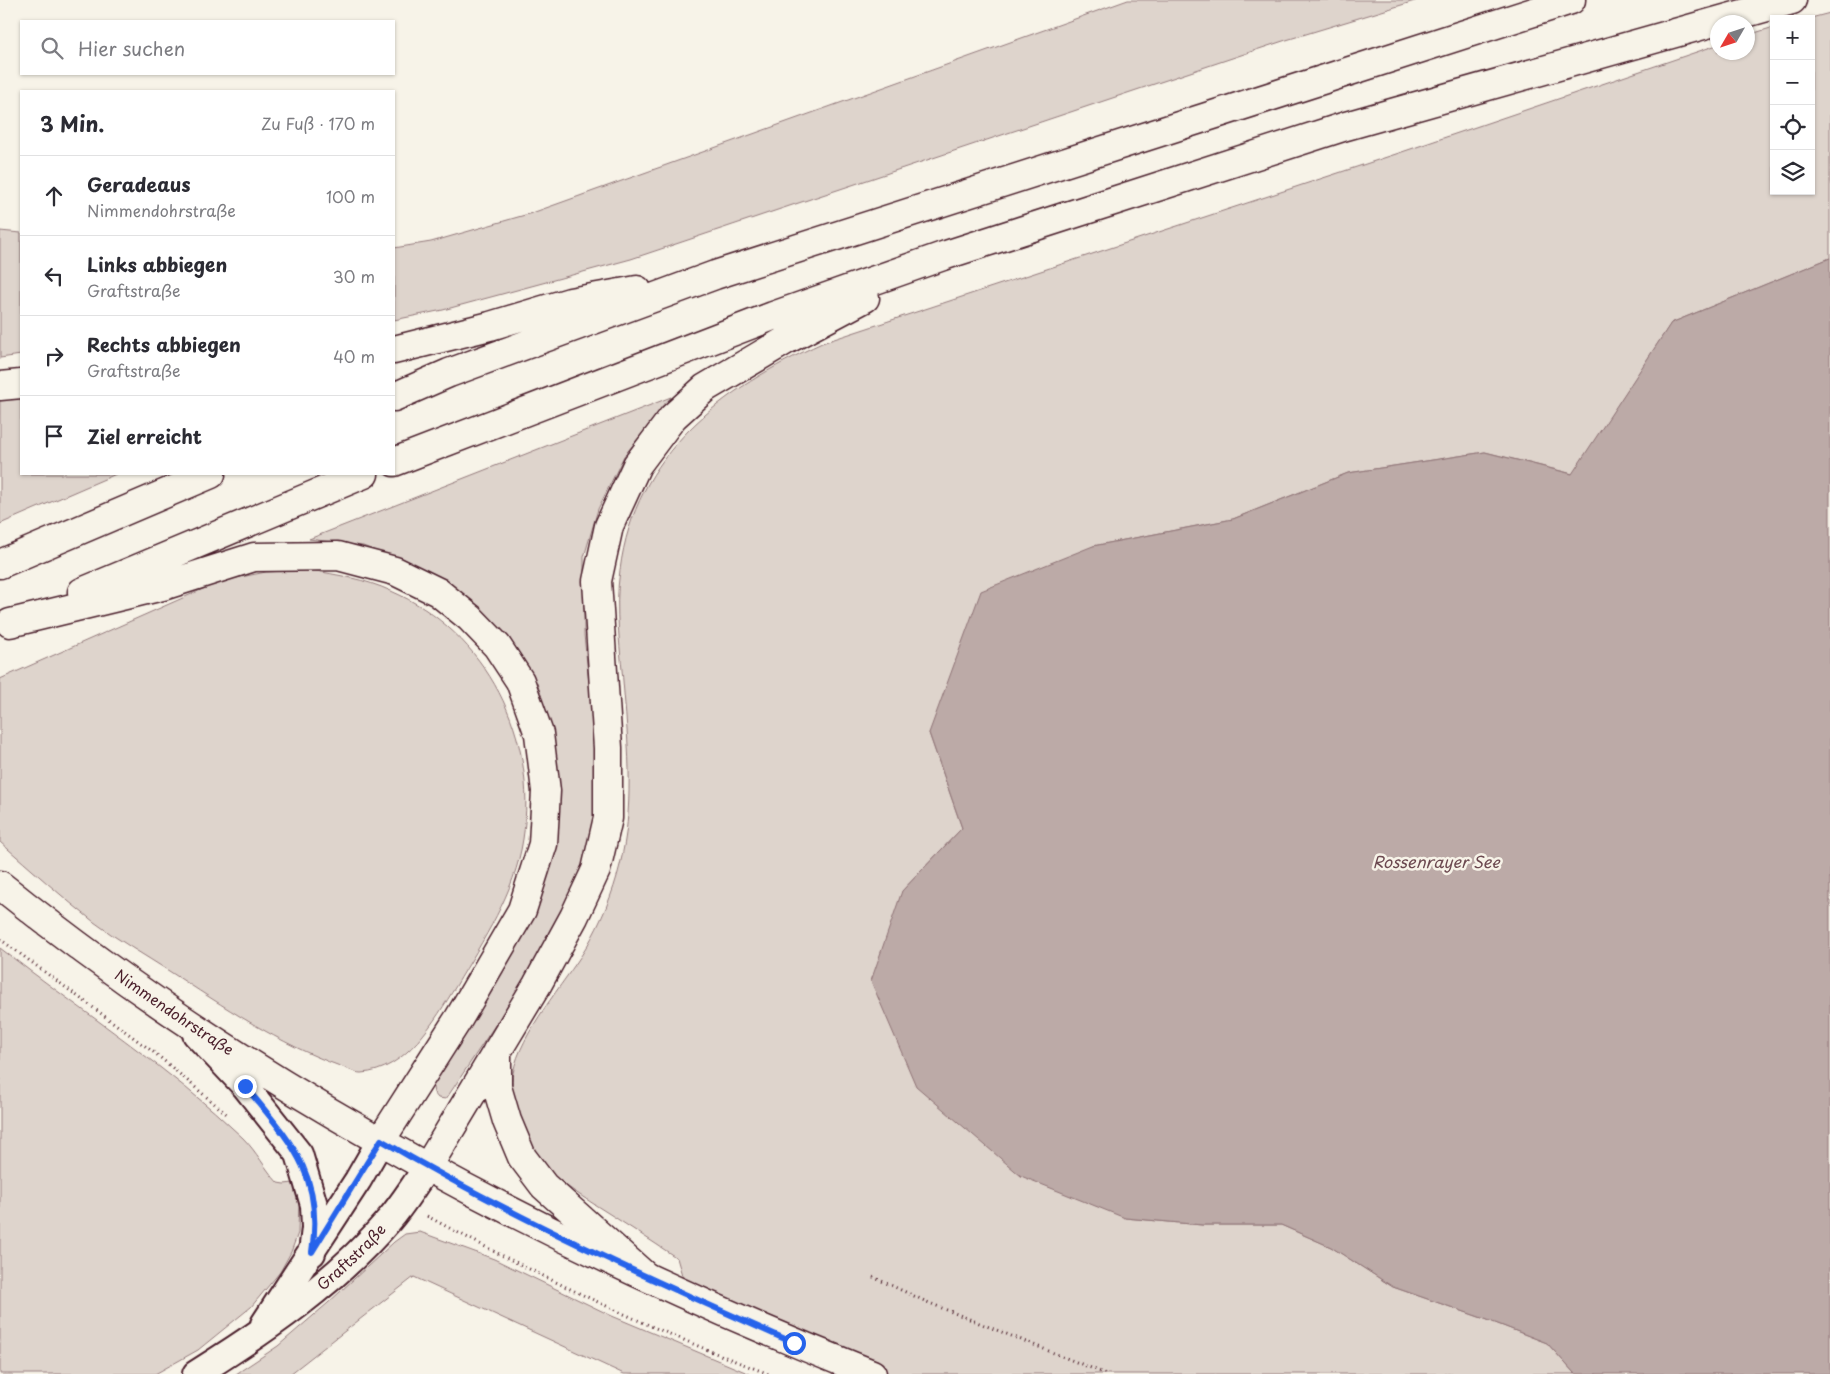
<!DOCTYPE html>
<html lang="de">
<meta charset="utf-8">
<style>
body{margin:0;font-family:"Playpen Sans",sans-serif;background:#f2f2f3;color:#2b2b33}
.controls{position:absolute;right:15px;top:15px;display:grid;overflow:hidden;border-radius:0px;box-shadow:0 1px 4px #0004}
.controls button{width:45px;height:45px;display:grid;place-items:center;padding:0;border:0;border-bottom:1px solid #e1e1e2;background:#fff;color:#2b2b33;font:25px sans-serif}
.compass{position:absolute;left:1710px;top:15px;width:45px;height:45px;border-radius:50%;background:#fff;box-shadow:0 1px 4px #0004;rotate:231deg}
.stop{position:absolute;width:15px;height:15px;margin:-11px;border:4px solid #2563eb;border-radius:50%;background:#fff}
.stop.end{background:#2563eb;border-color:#fff;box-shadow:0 1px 5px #0008}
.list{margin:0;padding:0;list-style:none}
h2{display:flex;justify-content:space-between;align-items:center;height:65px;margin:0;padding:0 20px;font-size:21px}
h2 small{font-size:16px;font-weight:400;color:#7c7c81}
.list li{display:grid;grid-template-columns:32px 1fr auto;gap:15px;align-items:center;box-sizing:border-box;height:80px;padding:0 20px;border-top:1px solid #e1e1e2}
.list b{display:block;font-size:19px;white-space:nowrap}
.list p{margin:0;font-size:16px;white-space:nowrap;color:#7c7c81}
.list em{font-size:16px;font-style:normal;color:#7c7c81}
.icon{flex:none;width:28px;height:28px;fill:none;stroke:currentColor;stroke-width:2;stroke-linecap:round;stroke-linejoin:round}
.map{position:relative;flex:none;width:1830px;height:1374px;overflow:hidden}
.search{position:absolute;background:#fff;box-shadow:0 1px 4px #0004;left:20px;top:20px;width:375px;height:55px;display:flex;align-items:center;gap:12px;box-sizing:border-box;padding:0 18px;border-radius:0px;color:#7c7c81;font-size:19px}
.panel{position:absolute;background:#fff;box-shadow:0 1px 4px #0004;left:20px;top:90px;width:375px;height:385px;border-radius:0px}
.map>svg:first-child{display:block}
.green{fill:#ded4cc;stroke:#947a7c}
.water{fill:#bcaaa7;stroke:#8e7275}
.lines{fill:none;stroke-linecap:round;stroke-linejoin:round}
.street-casing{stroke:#4a1f2b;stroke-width:30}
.secondary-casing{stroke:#4a1f2b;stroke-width:31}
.highway-casing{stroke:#4a1f2b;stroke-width:31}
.path{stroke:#4a1f2b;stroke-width:3;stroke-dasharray:1 4;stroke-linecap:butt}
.street{stroke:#f7f3e8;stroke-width:26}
.secondary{stroke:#f7f3e8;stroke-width:28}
.highway{stroke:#f7f3e8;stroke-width:28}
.route{stroke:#2563eb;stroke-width:6}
.labels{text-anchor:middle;stroke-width:5;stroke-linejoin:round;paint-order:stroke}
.street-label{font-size:15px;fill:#4a1f2b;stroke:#f7f3e8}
.water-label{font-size:16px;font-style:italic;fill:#6c4950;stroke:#f7f3e8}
</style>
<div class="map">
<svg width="1830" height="1374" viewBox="0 0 1830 1374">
<rect width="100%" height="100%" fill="#f7f3e8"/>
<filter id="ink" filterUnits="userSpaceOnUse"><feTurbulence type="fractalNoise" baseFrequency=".02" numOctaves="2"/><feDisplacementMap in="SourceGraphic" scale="10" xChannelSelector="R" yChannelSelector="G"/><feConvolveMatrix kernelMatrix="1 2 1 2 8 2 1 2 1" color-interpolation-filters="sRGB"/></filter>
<g filter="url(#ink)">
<!-- green -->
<path class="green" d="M1128 0H1418L1283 41 631 259 443 310 394 320V248L431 242 532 213Z
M1830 13V258L1671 323 1573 474 1485 452 1348 473 1233 519 1093 546 929 733 962 828 902 891 1125 1218 1202 1225H1281L1331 1247 1393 1287 1485 1319 1547 1343 1575 1374H872L688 1296 677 1258C650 1240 624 1223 597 1206 578 1194 559 1182 543 1166 529 1151 518 1126 515 1106 513 1096 511 1082 513 1073 521 1032 564 984 586 948 601 922 613 894 620 865 634 809 629 750 624 693 621 652 614 610 620 570 635 453 722 389 822 343L1396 154 1717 45 1718 52H1748V35L1774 27V191H1811V19H1807Z
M0 231 21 233V355L0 358Z
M671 397 624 456 598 509 584 557V635L599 780 588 861 557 932 446 1099 438 1098 434 1093 432 1082 532 914 558 790 471 603 434 574 363 546 309 539Z
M21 398V474H116L0 524V399Z
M310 570C338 575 365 579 391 591 487 632 539 738 523 839 515 893 483 940 456 986 435 1020 406 1071 361 1073 355 1073 346 1068 340 1066 279 1044 223 1006 169 971 144 955 118 940 94 922 62 897 31 869 0 842V679L221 581 266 572Z
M0 948C81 1011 169 1067 243 1138 257 1152 265 1169 278 1183L284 1184 294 1183 299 1199 298 1233 291 1252 280 1272 251 1307 198 1350 155 1374H0Z
M420 1232 494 1259 612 1316 750 1374H624L414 1277 290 1374H236L278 1346 328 1303 394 1242 405 1234Z"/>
<!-- water -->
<path class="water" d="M1830 258V1374H1575L1547 1343 1485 1319 1393 1287 1331 1247 1281 1225H1202L1125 1218 1021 1176 916 1086 871 981 902 891 962 828 929 733 981 591 1093 546 1233 519 1348 473 1485 452 1572 474 1671 323Z"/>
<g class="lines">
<defs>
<g id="street">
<path d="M196 1034 245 1086 299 1154 314 1205 315 1228 312 1253"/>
<path d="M264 1324 358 1180 381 1140"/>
<path id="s1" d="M196 1374C266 1330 335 1283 389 1220 403 1204 414 1185 427 1168"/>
</g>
<g id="secondary">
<path id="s2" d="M0 885C260 1095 562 1250 872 1374"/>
</g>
<path id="highway" d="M394 350 490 326 570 302 637 290
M0 386 21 384
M394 397 449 373 715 275 1571 0
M394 462 773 316 946 255 1346 126 1792 0
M0 564 211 474
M82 592 364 474
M10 623 163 586 254 557 338 556 395 571 438 592 470 618 497 646 520 681 539 734 546 791 543 844 522 910 459 1018 381 1140
M497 1051V1087L507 1121 522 1157 544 1186 644 1275
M427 1168 537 985 574 917 596 870 608 818V748L597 581 609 526 637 465 673 417 705 388 788 339 865 298"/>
</defs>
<!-- street casing -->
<use href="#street" class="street-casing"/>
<!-- secondary casing -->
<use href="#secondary" class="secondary-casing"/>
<!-- highway casing -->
<use href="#highway" class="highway-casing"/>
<!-- path -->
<path class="path" d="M0 939 156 1054 229 1116
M427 1216C538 1276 652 1330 769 1374
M873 1277 927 1302 1106 1374"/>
<!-- street -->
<use href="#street" class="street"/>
<!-- secondary -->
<use href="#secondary" class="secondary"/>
<!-- highway -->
<use href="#highway" class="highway"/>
</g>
</g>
<g class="lines" filter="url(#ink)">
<!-- route -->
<path class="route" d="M245 1086C291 1142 324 1175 312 1252L381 1140C513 1218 654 1281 794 1343"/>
</g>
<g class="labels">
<!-- street labels -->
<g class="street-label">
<text dy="5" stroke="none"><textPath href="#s2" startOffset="216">Nimmendohrstraße</textPath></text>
<text dy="5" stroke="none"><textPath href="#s1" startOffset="195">Graftstraße</textPath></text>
</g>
<!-- water labels -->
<g class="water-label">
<text x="1436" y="868">Rossenrayer See</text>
</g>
</g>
</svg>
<div class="controls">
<button>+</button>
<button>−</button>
<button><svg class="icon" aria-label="locate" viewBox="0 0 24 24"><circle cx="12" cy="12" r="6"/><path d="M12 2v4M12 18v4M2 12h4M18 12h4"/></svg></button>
<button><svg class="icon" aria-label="layers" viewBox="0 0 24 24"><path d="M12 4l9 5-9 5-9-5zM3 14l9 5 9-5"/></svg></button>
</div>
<svg class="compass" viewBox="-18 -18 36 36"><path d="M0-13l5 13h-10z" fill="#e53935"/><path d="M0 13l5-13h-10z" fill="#7c7c81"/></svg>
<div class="stop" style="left:794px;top:1343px"></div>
<div class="stop end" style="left:245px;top:1086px"></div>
<div class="search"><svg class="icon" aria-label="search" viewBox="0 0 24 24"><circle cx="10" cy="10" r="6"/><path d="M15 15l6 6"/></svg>Hier suchen</div>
<section class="panel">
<h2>3 Min.<small>Zu Fuß · 170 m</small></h2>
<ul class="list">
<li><svg class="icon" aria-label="ahead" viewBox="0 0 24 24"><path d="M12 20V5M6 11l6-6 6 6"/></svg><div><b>Geradeaus</b><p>Nimmendohrstraße</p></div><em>100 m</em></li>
<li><svg class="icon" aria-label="left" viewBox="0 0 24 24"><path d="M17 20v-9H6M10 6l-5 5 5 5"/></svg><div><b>Links abbiegen</b><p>Graftstraße</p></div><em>30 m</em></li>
<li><svg class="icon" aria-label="right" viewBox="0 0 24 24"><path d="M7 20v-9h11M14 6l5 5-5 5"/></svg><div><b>Rechts abbiegen</b><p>Graftstraße</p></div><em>40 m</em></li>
<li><svg class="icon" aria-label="arrive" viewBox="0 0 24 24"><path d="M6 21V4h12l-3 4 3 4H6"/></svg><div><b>Ziel erreicht</b></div></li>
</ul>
</section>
</div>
